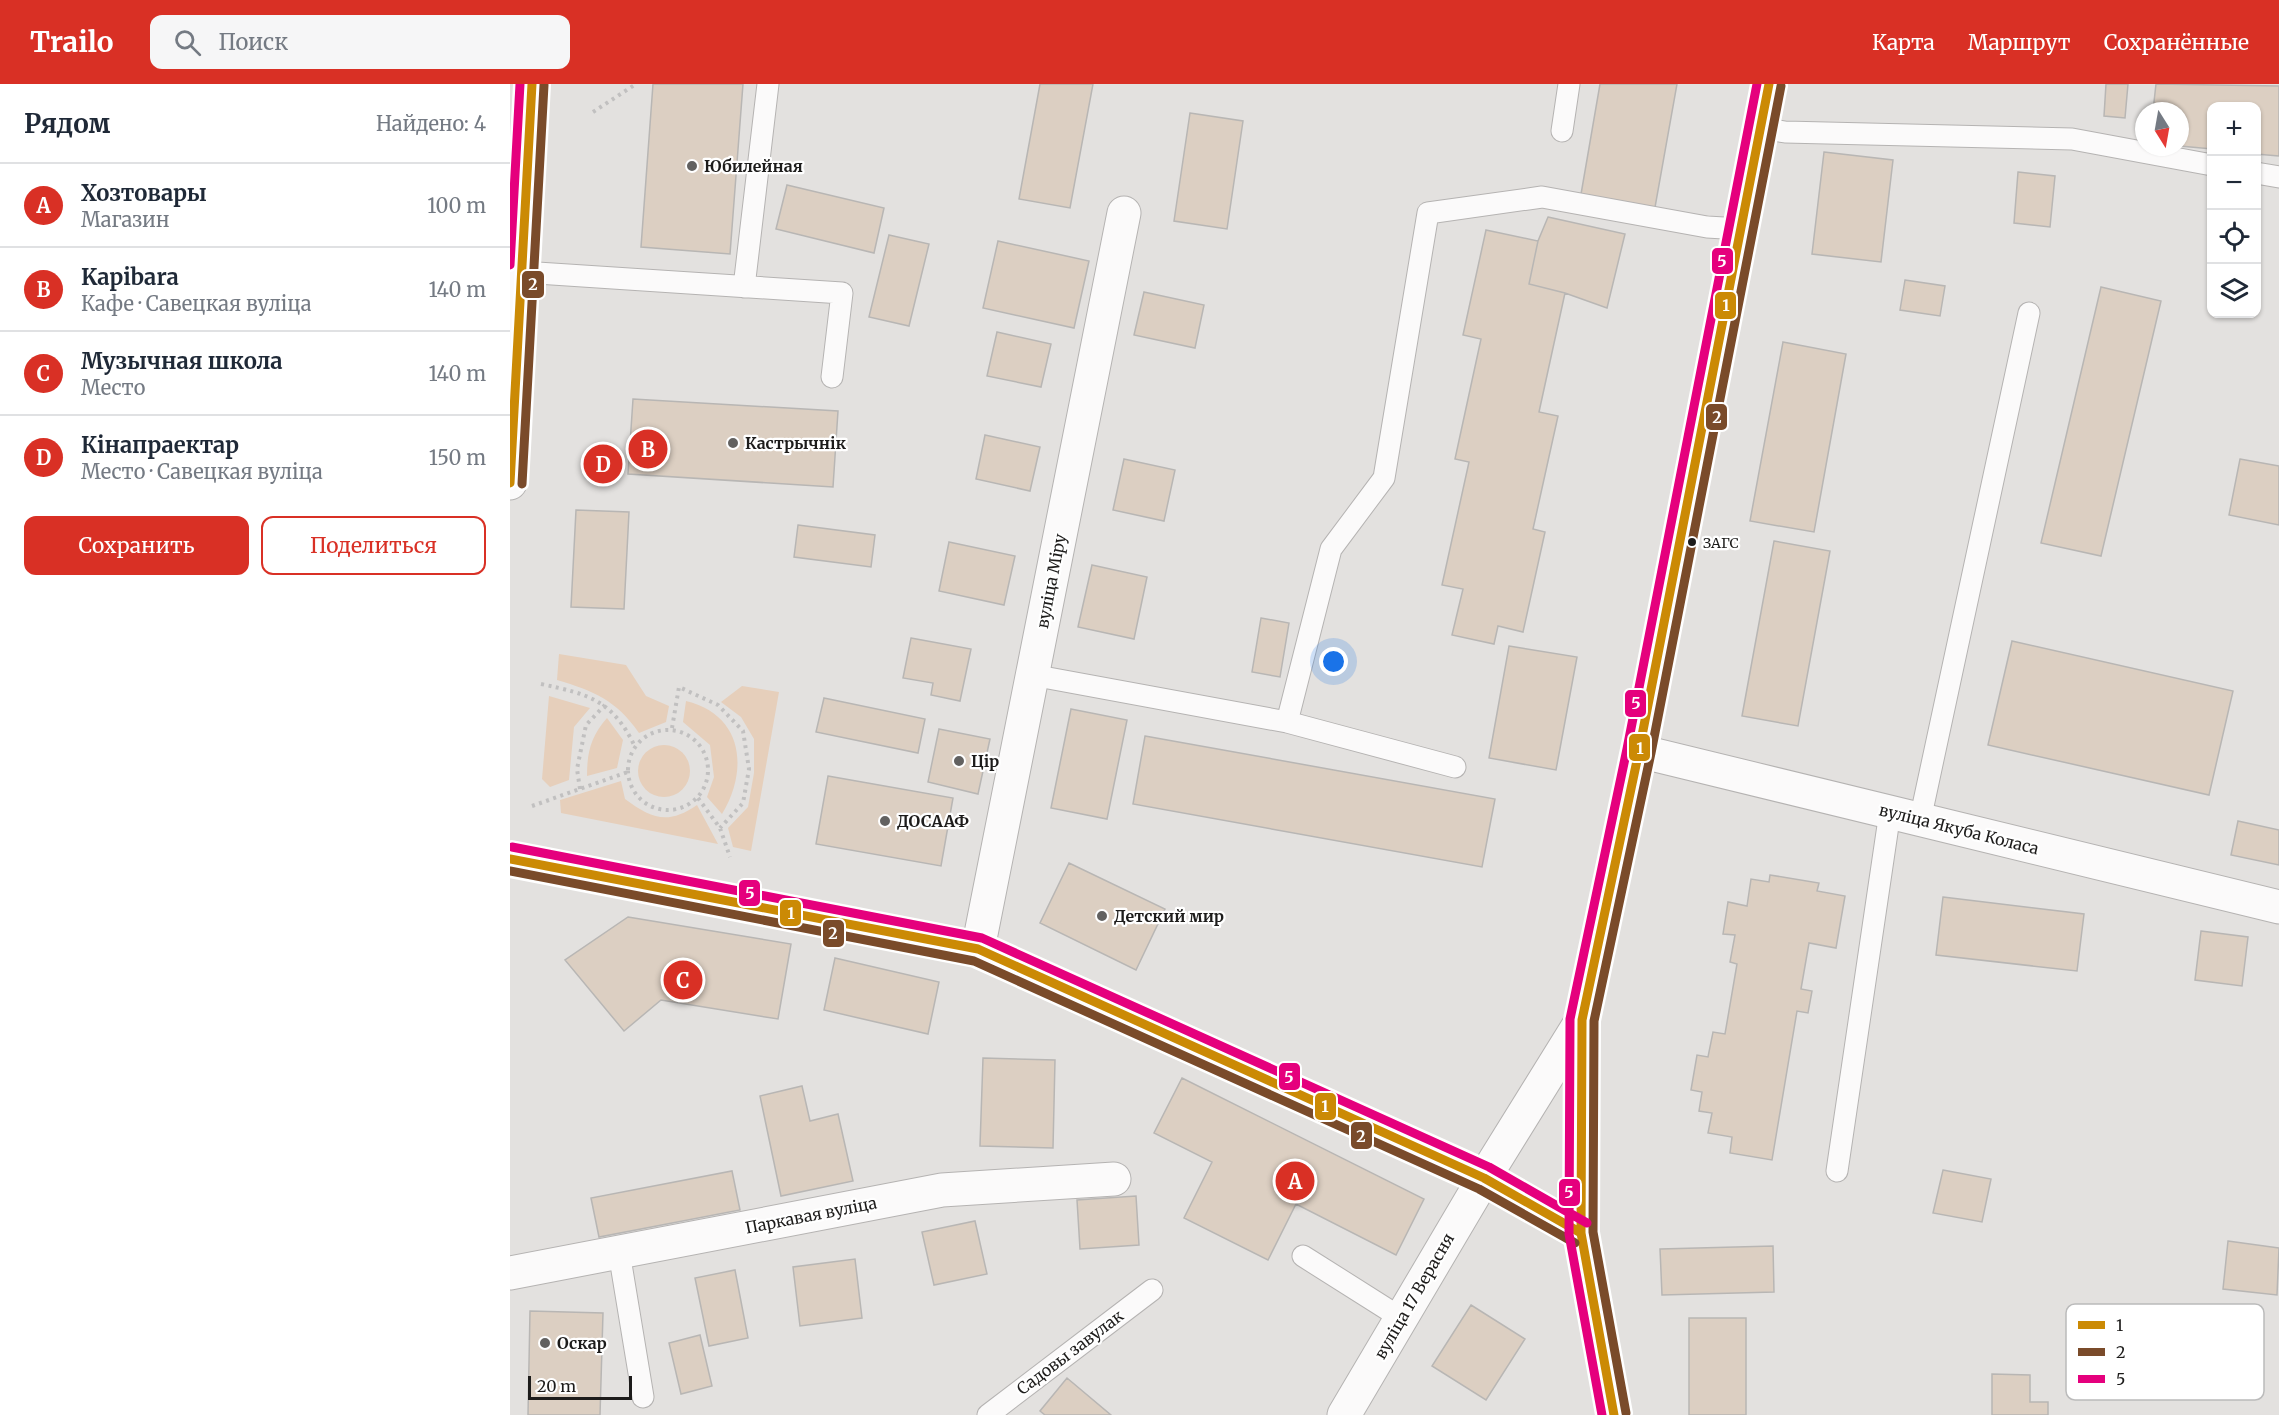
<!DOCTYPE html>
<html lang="ru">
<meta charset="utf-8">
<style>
body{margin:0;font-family:Merriweather,serif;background:#f6f6f7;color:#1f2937}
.controls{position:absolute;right:18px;top:18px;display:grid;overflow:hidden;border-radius:12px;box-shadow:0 2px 4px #0004}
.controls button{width:54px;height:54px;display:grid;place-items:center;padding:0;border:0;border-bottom:2px solid #e0e1e3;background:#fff;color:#1f2937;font:30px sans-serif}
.compass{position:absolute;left:1625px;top:18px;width:54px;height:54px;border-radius:50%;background:#fff;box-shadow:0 2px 4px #0004;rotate:169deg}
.scale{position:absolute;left:18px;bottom:15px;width:104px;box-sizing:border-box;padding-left:6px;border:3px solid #1d1c1b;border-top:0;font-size:16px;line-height:21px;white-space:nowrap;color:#1d1c1b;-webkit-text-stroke:4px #fff;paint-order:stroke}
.you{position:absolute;left:824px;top:578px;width:21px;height:21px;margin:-15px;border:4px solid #fff;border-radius:50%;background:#1a73e8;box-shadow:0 0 0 9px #1a73e833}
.badge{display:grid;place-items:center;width:39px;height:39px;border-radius:50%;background:#d93025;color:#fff;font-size:20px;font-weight:700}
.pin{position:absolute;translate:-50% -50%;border:3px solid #fff;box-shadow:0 2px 6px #0006}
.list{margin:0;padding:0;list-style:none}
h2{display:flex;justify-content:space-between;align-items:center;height:78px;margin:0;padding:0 24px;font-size:26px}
h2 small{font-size:20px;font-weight:400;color:#747a83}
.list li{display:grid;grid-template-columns:39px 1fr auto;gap:18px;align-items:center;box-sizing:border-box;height:84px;padding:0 24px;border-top:2px solid #e0e1e3}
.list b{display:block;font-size:22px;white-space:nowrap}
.list p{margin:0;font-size:20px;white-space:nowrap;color:#747a83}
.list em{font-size:20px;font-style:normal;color:#747a83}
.actions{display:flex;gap:12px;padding:18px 24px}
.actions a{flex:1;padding:14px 0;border:2px solid #d93025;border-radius:12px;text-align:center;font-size:21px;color:#d93025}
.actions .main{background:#d93025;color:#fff}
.icon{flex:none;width:33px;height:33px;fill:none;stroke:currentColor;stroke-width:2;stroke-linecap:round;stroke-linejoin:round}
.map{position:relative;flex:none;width:1769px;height:1331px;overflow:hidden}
header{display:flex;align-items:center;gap:36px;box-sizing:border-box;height:84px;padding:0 30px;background:#d93025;color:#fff}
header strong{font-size:28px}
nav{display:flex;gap:33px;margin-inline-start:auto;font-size:21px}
.search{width:420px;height:54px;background:#f6f6f7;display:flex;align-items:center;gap:15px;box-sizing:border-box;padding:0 21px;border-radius:12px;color:#747a83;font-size:22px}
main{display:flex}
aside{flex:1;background:#fff}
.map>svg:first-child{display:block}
.green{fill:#e6cfbb}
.building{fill:#dccfc2;stroke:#b8b6b4;stroke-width:1.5}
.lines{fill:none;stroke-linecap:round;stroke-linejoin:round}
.lane-casing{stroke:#b5b3b2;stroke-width:23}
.street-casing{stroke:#b5b3b2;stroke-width:35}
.secondary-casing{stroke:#b5b3b2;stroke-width:35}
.path{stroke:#c1c0c0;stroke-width:4;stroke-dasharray:3 4.5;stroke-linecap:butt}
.lane{stroke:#fbfafa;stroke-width:21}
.street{stroke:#fbfafa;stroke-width:33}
.secondary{stroke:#fbfafa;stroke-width:33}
.bus-1-casing{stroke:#fff;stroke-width:14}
.bus-2-casing{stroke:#fff;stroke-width:14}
.bus-3-casing{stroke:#fff;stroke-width:14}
.bus-1{stroke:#cb8a05;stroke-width:9}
.bus-2{stroke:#7a4b2a;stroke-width:9}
.bus-3{stroke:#e5007d;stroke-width:9}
.poi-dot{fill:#626160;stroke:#fff;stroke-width:2}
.bus-dot{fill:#1d1c1b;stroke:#fff;stroke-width:2}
.labels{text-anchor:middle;stroke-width:4.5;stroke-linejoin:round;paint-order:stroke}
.bus-label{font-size:14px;fill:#1d1c1b;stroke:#fff;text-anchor:start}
.poi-label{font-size:16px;font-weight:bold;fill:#1d1c1b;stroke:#fff;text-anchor:start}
.street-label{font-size:16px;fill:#1d1c1b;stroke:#fff}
.key{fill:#fff;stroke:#bbb;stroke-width:1.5}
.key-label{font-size:16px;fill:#1d1c1b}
.line-badge{stroke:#fff;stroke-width:2}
.badge-label{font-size:16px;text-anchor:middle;font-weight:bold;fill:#fff}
</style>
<header>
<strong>Trailo</strong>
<div class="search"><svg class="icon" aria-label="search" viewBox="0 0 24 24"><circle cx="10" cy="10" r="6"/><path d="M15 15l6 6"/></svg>Поиск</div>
<nav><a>Карта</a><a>Маршрут</a><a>Сохранённые</a></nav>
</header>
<main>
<aside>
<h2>Рядом<small>Найдено: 4</small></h2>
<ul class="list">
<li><span class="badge">A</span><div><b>Хозтовары</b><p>Магазин</p></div><em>100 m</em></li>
<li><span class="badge">B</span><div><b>Kapibara</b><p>Кафе · Савецкая вуліца</p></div><em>140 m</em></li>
<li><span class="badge">C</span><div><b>Музычная школа</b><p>Место</p></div><em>140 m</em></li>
<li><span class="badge">D</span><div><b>Кінапраектар</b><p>Место · Савецкая вуліца</p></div><em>150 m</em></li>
</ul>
<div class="actions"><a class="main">Сохранить</a><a>Поделиться</a></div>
</aside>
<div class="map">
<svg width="1769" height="1331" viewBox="0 0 1769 1331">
<rect width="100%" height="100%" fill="#e3e1df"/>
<!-- green -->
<path class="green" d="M49 570 116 581 136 612 159 622 156 638 129 649C106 616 84 607 47 596Z
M232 602 269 608 241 767 223 763 218 744 238 723 244 689V655L231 633 211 618Z
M39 612 80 624 64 643 59 696 40 703 32 695Z
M176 617C233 631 239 685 212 730L197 713 204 693 200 661 173 638Z
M97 634 113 656 107 684 77 692C77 668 81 652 97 634Z
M128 687a26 26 0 1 1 52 0a26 26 0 1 1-52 0Z
M111 697 115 715C142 735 158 741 187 721L208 760 51 729 50 716Z"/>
<!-- building -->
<path class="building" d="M143 0H233L220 170 131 163Z
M530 0H583L560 124 509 115Z
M1090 0H1167L1144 129 1070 116Z
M1596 0H1618L1615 34 1594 32Z
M1646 0 1769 2V72L1746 70V22H1702V65L1670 62V27H1643Z
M680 29 733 37 717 145 664 137Z
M1314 68 1383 76 1371 178 1302 170Z
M1508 88 1545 92 1540 143 1504 139Z
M277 101 374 124 364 169 266 145Z
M1038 133 1115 150 1097 224 1055 209 1019 200 1028 157Z
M976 146 1028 157 1019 200 1055 209 1029 328 1048 332 1023 445 1035 448 1013 548 988 542 984 560 942 551 953 505 932 501 959 378 945 375 971 255 953 251Z
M379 151 419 160 399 242 359 233Z
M488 157 579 177 564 244 473 224Z
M1395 196 1435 202 1430 232 1390 226Z
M1591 203 1651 217 1591 472 1531 459Z
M634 208 694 221 685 264 624 251Z
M487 248 541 260 531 303 477 292Z
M1273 258 1336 270 1304 448 1240 437Z
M123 315 328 327 323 403 118 390Z
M475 351 530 363 520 407 466 395Z
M614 375 665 386 654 437 603 426Z
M1730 375 1769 382V441L1719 431Z
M66 426 119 428 114 525 61 523Z
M288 441 365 451 361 483 284 473Z
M1264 457 1320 467 1288 642 1232 632Z
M439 458 505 472 494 521 429 507Z
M582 481 637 493 624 555 568 543Z
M751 534 779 539 770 593 742 588Z
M401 554 461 565 450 617 421 611 423 599 393 594Z
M1502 557 1723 607 1699 711 1478 661Z
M999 562 1067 573 1046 686 979 674Z
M314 614 415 635 408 669 306 648Z
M561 625 617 636 597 735 541 724Z
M429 645 480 655 468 710 418 698Z
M635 652 985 715 972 783 623 720Z
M318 692 443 714 431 782 306 760Z
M1728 737 1769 746V781L1721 771Z
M559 779 655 825 626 886 530 839Z
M1260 791 1309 799 1307 807 1335 812 1326 864 1299 859 1291 905 1302 907 1298 929 1287 927 1262 1076 1220 1069 1222 1053 1198 1049 1202 1029 1189 1027 1192 1008 1181 1006 1187 971 1198 973 1203 948 1215 950 1227 880 1220 878 1225 851 1213 850 1218 818 1237 822 1241 795 1259 798Z
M1433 813 1574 830 1567 887 1426 871Z
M118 833 281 860 268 935 151 916 114 947 55 876Z
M1691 847 1738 853 1732 902 1685 896Z
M325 874 429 898 418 950 314 926Z
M473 974 545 976 543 1064 470 1062Z
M672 994 914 1115 886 1171 786 1120 758 1176 674 1134 702 1078 644 1049Z
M292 1002 300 1037 328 1030 343 1097 271 1112 250 1012Z
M1433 1086 1481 1095 1472 1138 1423 1129Z
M222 1087 230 1126 89 1153 81 1114Z
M626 1112 629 1161 570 1165 567 1116Z
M465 1137 477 1190 424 1201 412 1148Z
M1718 1157 1769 1164 1767 1211 1713 1205Z
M1263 1162 1264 1208 1152 1211 1150 1165Z
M345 1175 352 1234 290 1242 283 1183Z
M225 1186 238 1254 199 1262 185 1194Z
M961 1221 1015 1255 976 1316 922 1282Z
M20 1227 93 1229 90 1331H18Z
M1179 1234H1236V1331H1179Z
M190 1251 202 1302 171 1310 159 1259Z
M1482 1290 1520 1291V1318H1538V1331H1482Z
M557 1294 601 1331H535L530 1327Z"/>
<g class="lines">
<defs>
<path id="lane" d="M1251 44 1275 48 1562 55 1702 81
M1052 47 1059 0
M1746 89 1769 93
M12 188 332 209 322 293
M234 203 258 0
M522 591 777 638 821 465 874 394 918 129 1032 113 1197 143 1231 145
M777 638 945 683
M1410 736 1519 229
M1327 1087 1380 728
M109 1168 133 1313
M793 1172 891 1234
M478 1331 642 1206"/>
<path id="street" d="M1129 667 1769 823
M468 865 614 129
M0 1189 432 1106 604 1095"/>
<path id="secondary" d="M0 399 22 0
M0 775 468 865 974 1094 1071 1149
M834 1331 974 1094 1072 936
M1104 1331 1071 1149 1072 936 1129 667 1259 0"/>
</defs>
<!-- lane casing -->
<use href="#lane" class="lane-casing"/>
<!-- street casing -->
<use href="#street" class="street-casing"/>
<!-- secondary casing -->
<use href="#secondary" class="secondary-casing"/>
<!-- path -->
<path class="path" d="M83 28 126 0
M31 600C78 610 103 616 125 663
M162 644 169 603 208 621 233 647 239 685 233 719 210 744
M118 686a40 40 0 1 1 80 0a40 40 0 1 1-80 0Z
M70 705 67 685 76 641 95 621
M188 714 210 744 220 773
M22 722 118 688"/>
<!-- lane -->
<use href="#lane" class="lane"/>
<!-- street -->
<use href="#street" class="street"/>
<!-- secondary -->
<use href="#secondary" class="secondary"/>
<defs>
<path id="bus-1" d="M0 399 22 0
M0 775 468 865 974 1094 1071 1149
M1104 1331 1071 1149 1072 936 1129 667 1259 0"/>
<path id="bus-2" d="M12 400 34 1
M0 787 464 877 969 1105 1065 1159
M1116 1329 1083 1148 1084 937 1141 669 1271 2"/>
<path id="bus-3" d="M0 181 10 0
M2 763 472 854 979 1083 1077 1139
M1092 1331 1059 1150 1060 935 1117 665 1247 0"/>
</defs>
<!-- bus-1 casing -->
<use href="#bus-1" class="bus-1-casing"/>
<!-- bus-2 casing -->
<use href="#bus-2" class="bus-2-casing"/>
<!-- bus-3 casing -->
<use href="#bus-3" class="bus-3-casing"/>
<!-- bus-1 -->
<use href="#bus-1" class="bus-1"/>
<!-- bus-2 -->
<use href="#bus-2" class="bus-2"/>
<!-- bus-3 -->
<use href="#bus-3" class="bus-3"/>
</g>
<!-- markers -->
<g class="poi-dot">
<circle cx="182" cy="82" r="6"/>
<circle cx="223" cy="359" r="6"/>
<circle cx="449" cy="677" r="6"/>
<circle cx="375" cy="737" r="6"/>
<circle cx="592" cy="832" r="6"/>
<circle cx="35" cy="1259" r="6"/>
</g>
<circle class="bus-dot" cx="1182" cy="458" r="5"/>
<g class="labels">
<!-- bus labels -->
<g class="bus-label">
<text x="1193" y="464">ЗАГС</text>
</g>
<!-- poi labels -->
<g class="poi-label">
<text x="194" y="88">Юбилейная</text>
<text x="235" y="365">Кастрычнік</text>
<text x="461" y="683">Цір</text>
<text x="387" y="743">ДОСААФ</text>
<text x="604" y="838">Детский мир</text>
<text x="47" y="1265">Оскар</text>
</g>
<!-- street labels -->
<g class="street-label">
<text transform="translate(541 497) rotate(-79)" y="6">вуліца Міру</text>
<text transform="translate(1449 745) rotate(14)" y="6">вуліца Якуба Коласа</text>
<text transform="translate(301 1131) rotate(-11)" y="6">Паркавая вуліца</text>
<text transform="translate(904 1212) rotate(-60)" y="6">вуліца 17 Верасня</text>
<text transform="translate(560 1268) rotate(-37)" y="6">Садовы завулак</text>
</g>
</g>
<!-- legend -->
<rect x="1556" y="1220" width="198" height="96" rx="9" class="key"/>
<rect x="1568" y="1237" width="27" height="8" fill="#cb8a05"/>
<rect x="1568" y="1264" width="27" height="8" fill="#7a4b2a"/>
<rect x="1568" y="1291" width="27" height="8" fill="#e5007d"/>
<g class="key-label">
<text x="1606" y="1247">1</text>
<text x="1606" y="1274">2</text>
<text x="1606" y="1301">5</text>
</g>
<g class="line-badge">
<rect x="1201" y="163" width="23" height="28" rx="6" fill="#e5007d"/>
<rect x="11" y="186" width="24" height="29" rx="6" fill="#7a4b2a"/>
<rect x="1204" y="207" width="23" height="29" rx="6" fill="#cb8a05"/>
<rect x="1195" y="319" width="23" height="28" rx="6" fill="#7a4b2a"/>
<rect x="1114" y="605" width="23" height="29" rx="6" fill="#e5007d"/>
<rect x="1118" y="649" width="23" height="29" rx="6" fill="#cb8a05"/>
<rect x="228" y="795" width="23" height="28" rx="6" fill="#e5007d"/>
<rect x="269" y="815" width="23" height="28" rx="6" fill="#cb8a05"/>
<rect x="312" y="835" width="23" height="29" rx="6" fill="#7a4b2a"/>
<rect x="768" y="978" width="23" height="29" rx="6" fill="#e5007d"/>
<rect x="804" y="1008" width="23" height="29" rx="6" fill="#cb8a05"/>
<rect x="840" y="1037" width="23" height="29" rx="6" fill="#7a4b2a"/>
<rect x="1048" y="1094" width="23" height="29" rx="6" fill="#e5007d"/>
</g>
<g class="badge-label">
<text x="1212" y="183">5</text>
<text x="23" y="206">2</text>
<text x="1216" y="227">1</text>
<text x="1207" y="339">2</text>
<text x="1126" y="625">5</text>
<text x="1130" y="670">1</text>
<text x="240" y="815">5</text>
<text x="281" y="835">1</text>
<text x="323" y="855">2</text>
<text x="779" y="999">5</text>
<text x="815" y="1028">1</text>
<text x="851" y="1058">2</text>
<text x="1059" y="1114">5</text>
</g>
</svg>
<div class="controls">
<button>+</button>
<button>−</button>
<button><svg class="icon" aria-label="locate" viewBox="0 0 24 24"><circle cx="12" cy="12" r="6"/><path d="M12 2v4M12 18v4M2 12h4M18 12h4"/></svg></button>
<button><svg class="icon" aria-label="layers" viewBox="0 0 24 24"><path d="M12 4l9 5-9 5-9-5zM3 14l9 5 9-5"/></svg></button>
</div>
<svg class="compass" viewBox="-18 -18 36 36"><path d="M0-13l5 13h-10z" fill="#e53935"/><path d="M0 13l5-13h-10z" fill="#747a83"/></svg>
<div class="scale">20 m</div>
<div class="you"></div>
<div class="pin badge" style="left:785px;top:1097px">A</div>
<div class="pin badge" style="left:138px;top:365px">B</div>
<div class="pin badge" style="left:173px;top:896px">C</div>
<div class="pin badge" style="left:93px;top:380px">D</div>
</div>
</main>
